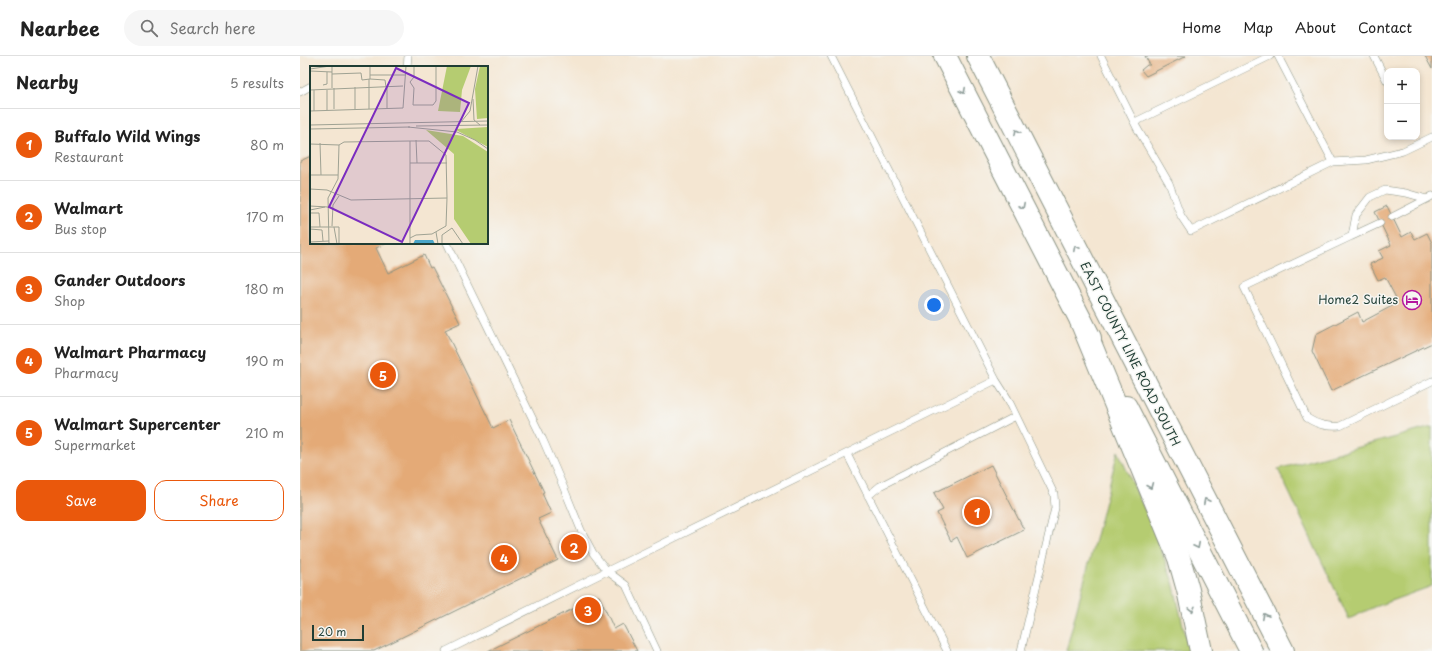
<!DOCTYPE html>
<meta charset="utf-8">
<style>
body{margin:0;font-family:"Playpen Sans",sans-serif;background:#f6f6f6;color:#222}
.controls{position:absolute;right:12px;top:12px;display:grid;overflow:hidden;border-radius:8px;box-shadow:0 2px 6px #0003}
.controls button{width:36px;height:36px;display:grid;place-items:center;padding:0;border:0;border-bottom:1px solid #e0e0e0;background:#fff;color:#222;font:20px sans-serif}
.scale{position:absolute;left:12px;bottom:10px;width:52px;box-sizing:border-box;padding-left:4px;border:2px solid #1f3d34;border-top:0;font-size:11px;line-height:14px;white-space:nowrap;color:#1f3d34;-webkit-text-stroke:3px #f6f6f2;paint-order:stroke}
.you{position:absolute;left:634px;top:249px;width:14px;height:14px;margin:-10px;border:3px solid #fff;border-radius:50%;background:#1a73e8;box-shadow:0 0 0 6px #1a73e833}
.badge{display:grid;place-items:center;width:26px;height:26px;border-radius:50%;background:#ea580c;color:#fff;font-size:13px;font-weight:700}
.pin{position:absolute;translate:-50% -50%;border:2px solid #fff;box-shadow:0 1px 4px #0006}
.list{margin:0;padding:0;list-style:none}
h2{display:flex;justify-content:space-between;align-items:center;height:52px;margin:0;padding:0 16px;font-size:17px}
h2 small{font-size:13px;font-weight:400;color:#767676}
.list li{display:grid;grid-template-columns:26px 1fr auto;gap:12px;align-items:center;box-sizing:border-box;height:72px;padding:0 16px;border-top:1px solid #e0e0e0}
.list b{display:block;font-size:15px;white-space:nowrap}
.list p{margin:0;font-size:13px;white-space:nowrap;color:#767676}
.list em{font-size:13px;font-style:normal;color:#767676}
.actions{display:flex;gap:8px;padding:12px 16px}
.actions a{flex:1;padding:9px 0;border:1px solid #ea580c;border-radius:12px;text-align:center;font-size:14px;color:#ea580c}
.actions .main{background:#ea580c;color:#fff}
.icon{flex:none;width:22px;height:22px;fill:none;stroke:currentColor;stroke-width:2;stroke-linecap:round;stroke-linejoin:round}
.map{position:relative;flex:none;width:1132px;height:595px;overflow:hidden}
header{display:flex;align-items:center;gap:24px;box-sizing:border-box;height:56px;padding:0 20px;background:#fff;border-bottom:1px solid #e0e0e0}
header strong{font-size:19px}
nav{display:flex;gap:22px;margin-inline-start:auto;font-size:14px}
.search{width:280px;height:36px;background:#f6f6f6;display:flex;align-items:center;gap:10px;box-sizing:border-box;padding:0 14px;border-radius:22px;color:#767676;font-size:15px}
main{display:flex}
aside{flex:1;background:#fff}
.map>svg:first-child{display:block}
.green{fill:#b5cc71;stroke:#6a8452}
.building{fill:#e4aa77}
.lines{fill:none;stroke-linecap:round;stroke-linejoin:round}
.service-casing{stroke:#8a9283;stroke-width:8}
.primary-casing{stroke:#8a9283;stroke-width:24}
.motorway-casing{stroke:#8a9283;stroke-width:24}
.service{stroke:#fff;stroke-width:7}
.primary{stroke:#fff;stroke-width:22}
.motorway{stroke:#fff;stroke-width:22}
.oneway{stroke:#8f9e9a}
.labels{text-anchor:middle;stroke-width:3;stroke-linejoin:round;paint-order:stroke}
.poi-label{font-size:12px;fill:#1f3d34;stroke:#f6f6f2;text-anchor:end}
.street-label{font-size:12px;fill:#1f3d34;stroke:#f6f6f2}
.inset-road{fill:none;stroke:#9fa293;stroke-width:1}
.view{fill:#7b2cbf;fill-opacity:0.15;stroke:#7b2cbf;stroke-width:2}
.inset-edge{fill:none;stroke:#1f3d34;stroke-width:2}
</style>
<header>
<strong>Nearbee</strong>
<div class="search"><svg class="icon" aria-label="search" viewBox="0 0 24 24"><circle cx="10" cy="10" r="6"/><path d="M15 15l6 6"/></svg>Search here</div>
<nav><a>Home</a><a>Map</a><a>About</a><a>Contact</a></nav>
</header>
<main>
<aside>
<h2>Nearby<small>5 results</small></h2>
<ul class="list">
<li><span class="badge">1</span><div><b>Buffalo Wild Wings</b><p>Restaurant</p></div><em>80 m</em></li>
<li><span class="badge">2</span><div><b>Walmart</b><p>Bus stop</p></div><em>170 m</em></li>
<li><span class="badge">3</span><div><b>Gander Outdoors</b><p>Shop</p></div><em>180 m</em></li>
<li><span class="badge">4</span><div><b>Walmart Pharmacy</b><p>Pharmacy</p></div><em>190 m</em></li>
<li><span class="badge">5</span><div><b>Walmart Supercenter</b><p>Supermarket</p></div><em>210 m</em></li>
</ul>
<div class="actions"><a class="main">Save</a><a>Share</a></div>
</aside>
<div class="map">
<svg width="1132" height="595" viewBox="0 0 1132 595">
<rect width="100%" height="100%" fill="#f6f6f2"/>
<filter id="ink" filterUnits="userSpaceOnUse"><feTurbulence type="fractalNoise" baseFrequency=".025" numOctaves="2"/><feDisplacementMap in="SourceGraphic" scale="8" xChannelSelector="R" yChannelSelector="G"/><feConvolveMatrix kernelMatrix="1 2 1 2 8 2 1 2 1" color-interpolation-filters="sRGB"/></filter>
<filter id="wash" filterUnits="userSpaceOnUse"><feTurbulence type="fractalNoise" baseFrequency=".012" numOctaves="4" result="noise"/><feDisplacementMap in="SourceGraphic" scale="16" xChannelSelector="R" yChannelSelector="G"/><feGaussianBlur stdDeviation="0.9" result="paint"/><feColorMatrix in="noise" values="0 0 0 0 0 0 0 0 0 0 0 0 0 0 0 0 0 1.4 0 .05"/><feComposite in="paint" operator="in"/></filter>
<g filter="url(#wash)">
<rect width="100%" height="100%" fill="#f4e6d2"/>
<!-- green -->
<path class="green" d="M1132 371V530L1074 551 1049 563 978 413Z
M818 395 852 470 873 526 889 595H766Z"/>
<g id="blocks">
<!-- building -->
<path class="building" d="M845 0H886L846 20 841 14 847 9H850Z
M1125 0H1132V13Z
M11 100V187H87L76 192 88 217 124 199 130 212 132 211 160 267 145 274 193 372 209 364 244 436 242 437 251 457 238 463 258 504 74 595H0V105Z
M1087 150 1102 181 1111 176 1115 183 1127 177 1132 187V287L1031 335 1012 295 1016 278 1058 256 1062 266 1094 249 1089 246 1096 242 1085 221 1078 224 1070 208 1083 202 1079 195 1091 189 1075 156Z
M691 409 724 474 667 502 657 481 651 485 637 457 643 454 634 437Z
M299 540 314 573 323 568 337 595H188Z"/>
</g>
</g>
<g filter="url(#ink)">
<use href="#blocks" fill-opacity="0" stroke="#8a9283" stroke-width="1"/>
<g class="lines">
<defs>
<path id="service" d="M801 0 837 72 869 127 881 160 891 175 1033 106 1066 104 1103 95 1132 81
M978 0 1033 106
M1074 0 1087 25
M107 11 108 0
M0 36 11 30
M835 66 970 0
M1132 140 1127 143 1106 137 1085 134 1070 141 1056 159 1052 180 944 231 1007 362C1018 369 1027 371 1040 370L1132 325
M1092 161 1127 143
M1052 180 1080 167
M147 187 243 384 263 430 281 474 293 497 307 515 326 529 357 595
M696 324 708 343 754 438 755 452 721 595
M547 398 647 595
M568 440 580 430 716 360
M146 595 307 515 696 324 531 0"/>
<path id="primary" d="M645 0 790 282
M678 0 983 595
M826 351 951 595"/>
<path id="motorway" d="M781 265 879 502 888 534 901 595"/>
</defs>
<!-- service casing -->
<use href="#service" class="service-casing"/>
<!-- primary casing -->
<use href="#primary" class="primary-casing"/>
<!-- motorway casing -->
<use href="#motorway" class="motorway-casing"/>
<!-- service -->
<use href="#service" class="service"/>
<!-- primary -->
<use href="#primary" class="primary"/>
<!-- motorway -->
<use href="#motorway" class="motorway"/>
</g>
<!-- one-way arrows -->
<defs><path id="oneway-chevron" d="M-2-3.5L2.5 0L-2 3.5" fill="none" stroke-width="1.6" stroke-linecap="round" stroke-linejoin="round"/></defs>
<g class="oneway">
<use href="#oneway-chevron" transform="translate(663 35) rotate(63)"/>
<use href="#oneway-chevron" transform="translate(717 76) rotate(-117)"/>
<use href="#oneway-chevron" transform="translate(722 150) rotate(63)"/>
<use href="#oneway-chevron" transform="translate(776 192) rotate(-117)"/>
<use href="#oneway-chevron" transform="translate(850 430) rotate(67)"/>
<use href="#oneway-chevron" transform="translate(906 445) rotate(-117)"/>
<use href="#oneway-chevron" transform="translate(897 490) rotate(63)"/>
<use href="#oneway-chevron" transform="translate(892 553) rotate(77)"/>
<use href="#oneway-chevron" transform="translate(965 560) rotate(-117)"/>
</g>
</g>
<!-- icons -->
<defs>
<symbol id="hotel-ring" viewBox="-11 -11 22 22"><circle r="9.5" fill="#f6f6f2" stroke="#b5179e" stroke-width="1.5"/><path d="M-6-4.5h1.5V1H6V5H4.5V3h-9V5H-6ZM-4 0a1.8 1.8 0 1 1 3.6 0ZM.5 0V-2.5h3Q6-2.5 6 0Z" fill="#b5179e"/></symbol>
</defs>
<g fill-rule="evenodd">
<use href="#hotel-ring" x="1101" y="233" width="22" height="22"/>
</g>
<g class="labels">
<!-- poi labels -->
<g class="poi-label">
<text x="1098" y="248">Home2 Suites</text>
</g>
<!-- street labels -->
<g class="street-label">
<text transform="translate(830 298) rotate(63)" y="4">EAST COUNTY LINE ROAD SOUTH</text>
</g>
</g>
<!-- overview -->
<g transform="translate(10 10)">
<rect width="178" height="178" fill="#f4e6d2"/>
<path d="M137 0H161L152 24 150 46 128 45ZM170 0H178V52L167 53 165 23ZM178 61V81L146 64V63ZM116 64 153 70 178 86V178H161L144 153V88Z" fill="#b5cc71"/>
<path d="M105 174H123L125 178H103Z" fill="#4aa5c8"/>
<path class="inset-road" d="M22 0V8L51 7 52 14 60 13V0M104 0V11L100 16 104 22 103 39H123L126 35V0M0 3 20 0M0 5 22 6M22 8V22M60 9H96M59 13V43M60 13 75 14 76 21M13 19 17 18V6M45 21V43M77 21V42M24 22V43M0 24 93 20M17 24V44M163 33 164 54 170 59M0 45 93 42 96 0M4 45V24M151 56 160 45 168 0M0 59 178 55M106 60 178 59M98 61 147 66 165 74 178 83M0 63 100 61M106 74 107 97M100 75H119L136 89 137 132 136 160 122 168 106 169 100 172M10 77 11 109M0 78 29 79M100 97H137M0 109H28M0 123 17 124 41 134 137 132M0 140 18 141M0 144 15 141M0 147H9L10 161M22 160 23 139 29 130M0 161H29V178M24 161 27 178M0 163 12 164 13 175M126 166 128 178M0 176 19 175M19 178 18 132 28 113 29 79 34 76 100 75V178M132 178V169L142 162 153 178"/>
<path class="view" d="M86 2 159 37 92 176 19 141Z"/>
<rect width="178" height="178" class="inset-edge"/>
</g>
</svg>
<div class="controls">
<button>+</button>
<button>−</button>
</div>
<div class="scale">20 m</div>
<div class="you"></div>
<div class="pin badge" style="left:677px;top:456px">1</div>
<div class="pin badge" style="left:274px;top:491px">2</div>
<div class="pin badge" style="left:288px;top:554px">3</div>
<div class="pin badge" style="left:204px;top:502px">4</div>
<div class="pin badge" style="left:83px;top:319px">5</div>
</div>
</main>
